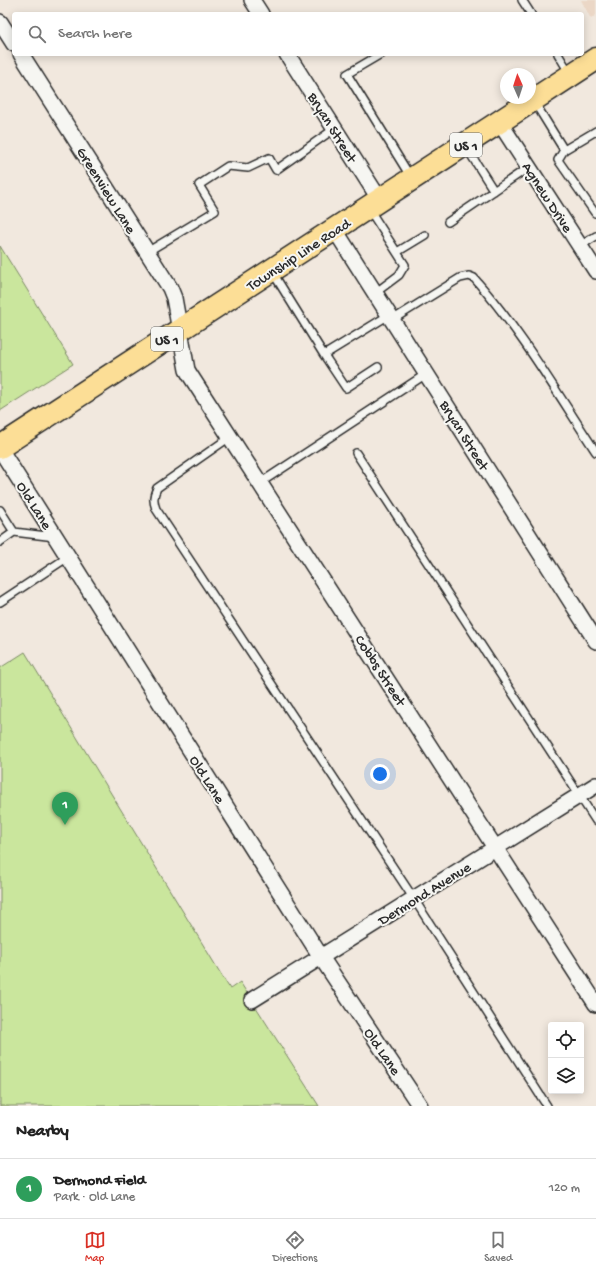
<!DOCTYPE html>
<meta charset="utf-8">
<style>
body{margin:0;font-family:"Gochi Hand",sans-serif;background:#f2f2f2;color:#222}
.controls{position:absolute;right:12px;bottom:12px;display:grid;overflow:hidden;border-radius:4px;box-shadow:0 2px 10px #0003}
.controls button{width:36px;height:36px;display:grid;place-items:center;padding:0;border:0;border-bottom:1px solid #e0e0e0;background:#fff;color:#222;font:20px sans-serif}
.compass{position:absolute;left:500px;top:68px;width:36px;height:36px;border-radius:50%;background:#fff;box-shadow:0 2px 10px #0003;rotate:357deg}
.you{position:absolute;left:380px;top:774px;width:14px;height:14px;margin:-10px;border:3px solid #fff;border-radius:50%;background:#1a73e8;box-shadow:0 0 0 6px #1a73e833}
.badge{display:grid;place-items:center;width:26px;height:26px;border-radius:50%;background:#d93025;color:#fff;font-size:13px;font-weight:700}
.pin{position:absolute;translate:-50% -33px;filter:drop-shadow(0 1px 2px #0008)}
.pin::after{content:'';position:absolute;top:21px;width:14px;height:12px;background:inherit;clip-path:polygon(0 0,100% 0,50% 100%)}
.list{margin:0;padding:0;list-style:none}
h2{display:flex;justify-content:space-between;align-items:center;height:52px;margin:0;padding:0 16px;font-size:17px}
h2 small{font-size:13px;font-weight:400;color:#767676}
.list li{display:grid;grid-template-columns:26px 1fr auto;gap:12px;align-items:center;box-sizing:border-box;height:60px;padding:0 16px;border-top:1px solid #e0e0e0}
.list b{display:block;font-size:15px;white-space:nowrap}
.list p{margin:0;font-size:13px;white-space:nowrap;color:#767676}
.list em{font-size:13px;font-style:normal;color:#767676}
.icon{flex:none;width:22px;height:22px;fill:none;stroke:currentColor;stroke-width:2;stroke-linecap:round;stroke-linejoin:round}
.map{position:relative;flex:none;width:596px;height:1106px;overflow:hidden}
.search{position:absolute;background:#fff;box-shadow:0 2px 10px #0003;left:12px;right:12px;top:12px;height:44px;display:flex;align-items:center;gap:10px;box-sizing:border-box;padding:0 14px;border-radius:4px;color:#767676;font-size:15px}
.sheet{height:112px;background:#fff}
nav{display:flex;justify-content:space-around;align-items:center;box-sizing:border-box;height:56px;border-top:1px solid #e0e0e0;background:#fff;font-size:11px;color:#767676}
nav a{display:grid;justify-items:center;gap:2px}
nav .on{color:#d93025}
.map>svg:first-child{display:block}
.built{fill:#ebd7c6}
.green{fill:#cae69d;stroke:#7a8864}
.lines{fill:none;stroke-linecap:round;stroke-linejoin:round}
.service-casing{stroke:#2b2b2b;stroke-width:10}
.minor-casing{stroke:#2b2b2b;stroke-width:18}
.trunk-casing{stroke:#2b2b2b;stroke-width:25}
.service{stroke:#f6f6f2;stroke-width:7}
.minor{stroke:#f6f6f2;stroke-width:15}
.trunk{stroke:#fcde96;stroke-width:22}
.labels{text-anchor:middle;stroke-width:4;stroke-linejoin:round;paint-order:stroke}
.shield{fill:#f6f6f2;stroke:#686867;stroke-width:1}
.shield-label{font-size:14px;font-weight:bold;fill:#2b2b2b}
.street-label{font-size:15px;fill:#2b2b2b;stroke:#f6f6f2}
</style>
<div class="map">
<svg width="596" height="1106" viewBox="0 0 596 1106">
<rect width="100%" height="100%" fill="#f1e8de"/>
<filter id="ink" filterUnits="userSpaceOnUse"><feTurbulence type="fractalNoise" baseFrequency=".025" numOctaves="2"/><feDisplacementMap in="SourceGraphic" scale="8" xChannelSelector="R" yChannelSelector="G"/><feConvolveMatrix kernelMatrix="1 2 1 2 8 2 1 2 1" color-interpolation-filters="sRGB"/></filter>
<g filter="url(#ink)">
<!-- built -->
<path class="built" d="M581 0H596V15L591 19Z"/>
<!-- green -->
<path class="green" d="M0 246 73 364 0 411Z
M25 652 230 989 240 982 319 1106H0V668Z"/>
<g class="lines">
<defs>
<path id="service" d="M522 0 531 14
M381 54 347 74 410 176
M558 54 570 74
M535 103 564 150
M596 131 564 150 558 160 595 213 596 212
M466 147 494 191
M369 209 405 265 399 275 375 293
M448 222 529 167
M580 246 596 236
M147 252 215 211 199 185 228 166 248 168 269 158 276 170 334 129
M397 252 425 235
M273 273 324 355 389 315
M392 320 460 278 469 276 474 278C521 331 557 393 596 452
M324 355 346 388 378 367
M230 437 157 488C153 496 153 501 156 509L414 899 547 1106
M356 453 596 821
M260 483 426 374
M0 510 14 532
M0 542 14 532 55 537
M0 602 68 557"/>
<path id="minor" d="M252 0 261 14
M0 22 14 44
M21 54 170 288 174 298 187 370 190 375 596 1004
M287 54 380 200
M500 123 596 271
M335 230 596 641
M0 449 321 957 420 1106
M252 1000 596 785"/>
<path id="trunk" d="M0 447 596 59"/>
</defs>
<!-- service casing -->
<use href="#service" class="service-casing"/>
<!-- minor casing -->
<use href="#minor" class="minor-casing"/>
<!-- trunk casing -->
<use href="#trunk" class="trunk-casing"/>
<!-- service -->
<use href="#service" class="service"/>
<!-- minor -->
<use href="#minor" class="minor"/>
<!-- trunk -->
<use href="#trunk" class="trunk"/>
</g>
</g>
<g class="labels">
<!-- shield labels -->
<g class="shield">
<rect x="450" y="133" width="32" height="24" rx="3"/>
<rect x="151" y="327" width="32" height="24" rx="3"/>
</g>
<g class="shield-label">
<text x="466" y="150">US 1</text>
<text x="167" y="344">US 1</text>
</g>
<!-- street labels -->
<g class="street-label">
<text transform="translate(333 127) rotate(58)" y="5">Bryan Street</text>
<text transform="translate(107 190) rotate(58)" y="5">Greenview Lane</text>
<text transform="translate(548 197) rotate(57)" y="5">Agnew Drive</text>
<text transform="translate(298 254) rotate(-33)" y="5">Township Line Road</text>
<text transform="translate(465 435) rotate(58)" y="5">Bryan Street</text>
<text transform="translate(35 505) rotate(58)" y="5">Old Lane</text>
<text transform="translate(381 670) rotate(57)" y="5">Cobbs Street</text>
<text transform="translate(208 779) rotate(58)" y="5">Old Lane</text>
<text transform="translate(424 893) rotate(-32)" y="5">Dermond Avenue</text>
<text transform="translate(383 1051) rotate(56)" y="5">Old Lane</text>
</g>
</g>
</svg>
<div class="controls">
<button><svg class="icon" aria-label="locate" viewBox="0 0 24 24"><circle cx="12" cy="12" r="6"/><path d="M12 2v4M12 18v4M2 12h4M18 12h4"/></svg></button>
<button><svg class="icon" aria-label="layers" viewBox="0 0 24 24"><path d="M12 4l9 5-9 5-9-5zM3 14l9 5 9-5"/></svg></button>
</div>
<svg class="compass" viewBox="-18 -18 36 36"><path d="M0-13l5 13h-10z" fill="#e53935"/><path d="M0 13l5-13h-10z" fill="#767676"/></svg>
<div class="you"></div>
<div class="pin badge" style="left:65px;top:825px;background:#2e9e5b">1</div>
<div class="search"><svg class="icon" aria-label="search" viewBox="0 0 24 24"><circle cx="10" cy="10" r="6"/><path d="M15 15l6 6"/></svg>Search here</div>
</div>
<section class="sheet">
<h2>Nearby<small></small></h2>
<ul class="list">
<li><span class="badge" style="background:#2e9e5b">1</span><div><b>Dermond Field</b><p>Park · Old Lane</p></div><em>120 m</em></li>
</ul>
</section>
<nav>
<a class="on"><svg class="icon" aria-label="map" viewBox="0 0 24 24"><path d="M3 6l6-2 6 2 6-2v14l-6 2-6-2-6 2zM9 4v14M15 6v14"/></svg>Map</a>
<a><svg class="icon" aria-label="directions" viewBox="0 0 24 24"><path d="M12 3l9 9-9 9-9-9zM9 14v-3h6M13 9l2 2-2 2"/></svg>Directions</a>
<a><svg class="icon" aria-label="saved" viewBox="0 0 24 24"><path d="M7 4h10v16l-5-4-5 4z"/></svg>Saved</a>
</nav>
